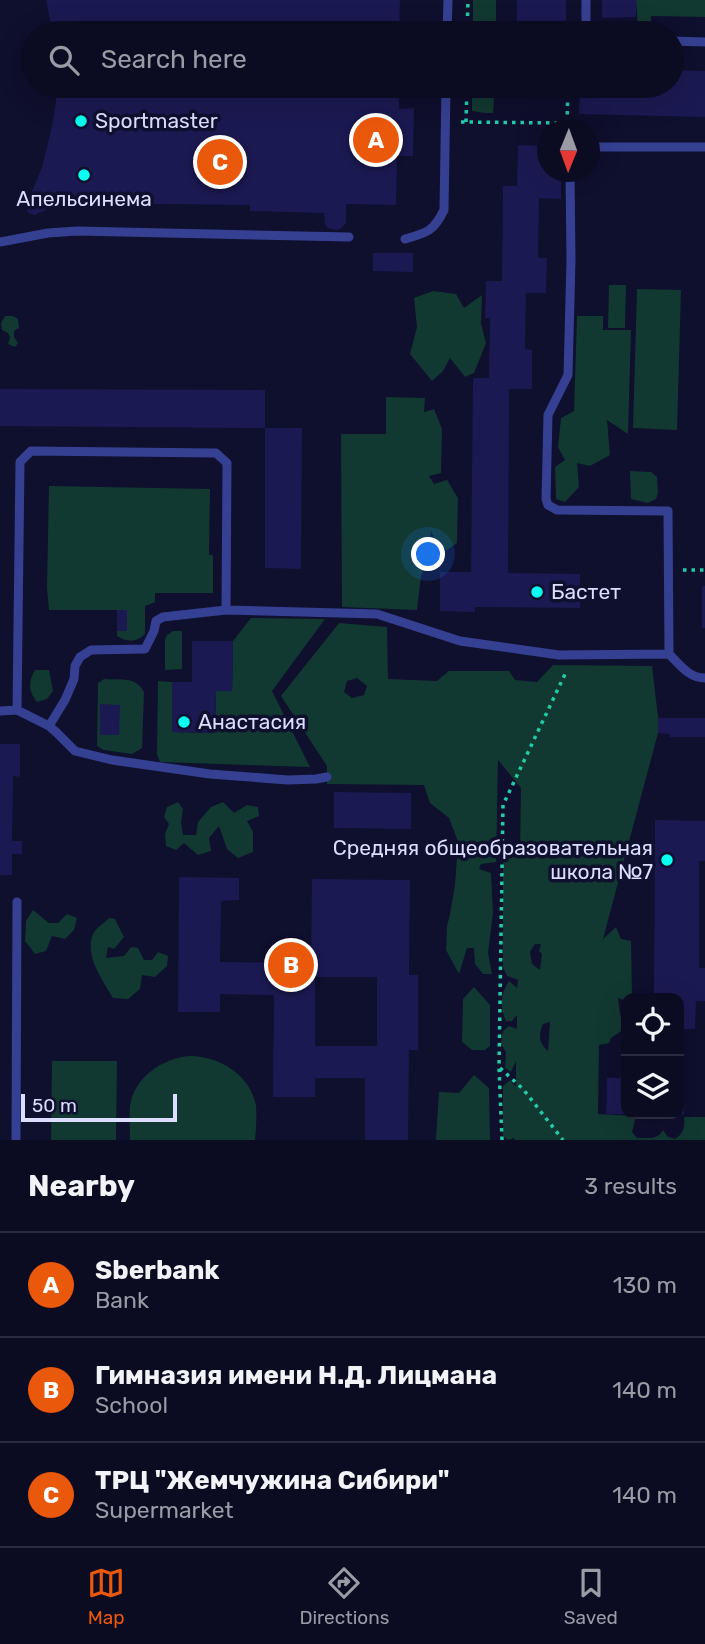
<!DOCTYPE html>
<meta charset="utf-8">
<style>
body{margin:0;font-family:Rubik,sans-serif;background:#19192f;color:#f1f3f6}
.controls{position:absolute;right:21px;bottom:21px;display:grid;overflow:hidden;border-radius:14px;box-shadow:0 7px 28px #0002}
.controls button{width:63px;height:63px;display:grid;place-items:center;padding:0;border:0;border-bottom:2px solid #2b2b40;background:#0b0b22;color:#f1f3f6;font:35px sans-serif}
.compass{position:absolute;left:537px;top:119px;width:63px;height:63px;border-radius:50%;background:#0b0b22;box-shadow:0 7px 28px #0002;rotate:181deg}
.scale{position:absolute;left:21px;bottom:18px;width:156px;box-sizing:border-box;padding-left:7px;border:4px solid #dcddff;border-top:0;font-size:19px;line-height:24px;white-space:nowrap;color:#dcddff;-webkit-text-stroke:5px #0f0f2e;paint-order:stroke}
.you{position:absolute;left:429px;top:555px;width:24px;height:24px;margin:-18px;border:5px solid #fff;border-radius:50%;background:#1a73e8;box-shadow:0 0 0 10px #1a73e833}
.badge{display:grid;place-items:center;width:46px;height:46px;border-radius:50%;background:#ea580c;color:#fff;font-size:23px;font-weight:700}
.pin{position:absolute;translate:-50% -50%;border:4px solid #fff;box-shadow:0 2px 7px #0006}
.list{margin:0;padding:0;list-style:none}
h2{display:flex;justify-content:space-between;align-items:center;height:91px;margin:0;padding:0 28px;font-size:30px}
h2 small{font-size:23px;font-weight:400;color:#9a9ba5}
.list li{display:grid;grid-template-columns:46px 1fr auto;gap:21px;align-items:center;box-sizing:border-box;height:105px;padding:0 28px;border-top:2px solid #2b2b40}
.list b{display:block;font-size:26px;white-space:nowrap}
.list p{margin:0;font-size:23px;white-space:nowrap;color:#9a9ba5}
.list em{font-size:23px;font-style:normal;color:#9a9ba5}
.icon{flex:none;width:38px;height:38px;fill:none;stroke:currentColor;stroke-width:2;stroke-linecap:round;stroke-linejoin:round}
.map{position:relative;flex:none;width:705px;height:1140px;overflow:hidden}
.search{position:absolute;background:#0b0b22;box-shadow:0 7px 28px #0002;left:21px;right:21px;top:21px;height:77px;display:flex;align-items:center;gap:18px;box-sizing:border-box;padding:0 24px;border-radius:38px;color:#9a9ba5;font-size:26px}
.sheet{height:406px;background:#0b0b22}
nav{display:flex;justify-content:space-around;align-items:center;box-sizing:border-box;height:98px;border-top:2px solid #2b2b40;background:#0b0b22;font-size:19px;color:#9a9ba5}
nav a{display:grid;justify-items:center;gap:4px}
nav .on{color:#ea580c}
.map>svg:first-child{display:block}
.green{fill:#113931;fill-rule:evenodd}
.building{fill:#1b1951;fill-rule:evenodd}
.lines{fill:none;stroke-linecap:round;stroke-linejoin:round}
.path{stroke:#23cca8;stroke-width:3.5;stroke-dasharray:3.5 5;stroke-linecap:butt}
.service{stroke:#354092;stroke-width:9}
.poi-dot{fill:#08fff1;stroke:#0f0f2e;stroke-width:2.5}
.labels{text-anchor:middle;stroke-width:7;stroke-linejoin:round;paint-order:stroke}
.poi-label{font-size:21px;fill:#dcddff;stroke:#0f0f2e;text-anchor:start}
</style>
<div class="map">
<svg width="705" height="1140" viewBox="0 0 705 1140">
<rect width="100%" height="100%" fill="#0f0f2e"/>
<!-- green -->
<path class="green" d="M473 0H496V32H473Z
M636 0H705V17L651 16V33H649L638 27Z
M472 86H563V98L494 97 493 113H485L472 111Z
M609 285H626L625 328H608Z
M637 289 681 290 677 430 633 428Z
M433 291 456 294 464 308 482 295 481 323 486 343 474 373 465 377 450 358 443 371 432 381 410 354 417 327 414 298Z
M5 316H13L18 319 19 328 14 331V337L18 343 15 347 8 344 10 337 8 333 2 330 1 323Z
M577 316H603V330H631L628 434 607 420 610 455 590 466 577 463 579 487 565 502 556 499 555 467 565 460 558 447 561 418 574 411Z
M386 397 425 398 424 412 434 409 442 429 441 473 429 476 434 484 447 480 458 498 457 543 447 550 437 545 431 531 429 552 421 576 417 610 342 607 341 434H386Z
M630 471 651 472 657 477 658 493 656 499 648 503 631 499Z
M49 486 210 489 209 555H213V593H155V602L145 606V634C136 643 127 642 117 636V631H127V610H49L47 588Z
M251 618 325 619 272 691 310 767 160 762 157 754 158 681 172 682V732L215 733 216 691H232L233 641Z
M339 623 387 627 388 679 437 681 449 671H509L515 680 537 682 553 665 652 666 658 717V733L603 939 616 927 621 939 631 941 632 998H626V1001L618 998 620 1014 624 1029 611 1038 609 1043 599 1045 598 1114 636 1116 632 1132 637 1138C648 1138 658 1140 663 1130L668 1137 675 1139C684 1133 685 1127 684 1117H705V1140H515L514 1138 508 1140 503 1136V1086L510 1080 516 1087V1061L511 1072 505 1068 506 1052 501 1044 503 1031 509 1026 517 1029V1015L512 1021H506C500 1007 500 994 509 981L517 988 518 980 507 976 503 967V860L510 847 516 846 520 853 521 788 498 760 496 862 481 864 479 869 491 873 493 913 488 953 492 974H483L475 964 474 948H467L459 974 446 950 447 926 450 914 455 885 458 842 449 818 430 803 424 785 327 784V766L281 696ZM357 678 367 686 364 695 352 698 344 692 347 681ZM535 944H541L539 951 542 954 540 970 532 964 530 952ZM550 1022 548 1051C539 1043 538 1035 543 1024Z
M173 631H182V669L165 670V640L167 635Z
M35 670H49L53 691 47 699 37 702C28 690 28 683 35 670Z
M104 679C120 680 136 676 144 692L142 748 132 754 104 750 97 746 98 683ZM100 705H119V735H100Z
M178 802 183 809 181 822 183 835H196L198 822 211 807 223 802 234 813 247 805 258 807 259 816 247 821 253 832V852L238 858 227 849 219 826 209 838 211 851 198 855 184 843 176 850 166 846 165 834 169 824 164 817 167 807Z
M33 910 49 923H58L67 914 77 918 74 930 65 939 52 936 46 951 35 954 25 941 26 921Z
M109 918 115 919 124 937 114 949 108 947 106 958 124 956 131 947 138 948 144 960H152L158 952 168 956 167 966 155 977 142 975 140 989 128 999 113 998C103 981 84 955 93 934 96 928 104 923 109 918Z
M474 987 490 1005V1046L485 1050H472L462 1042 463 999Z
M190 1056C219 1056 251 1075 256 1106 257 1117 256 1129 255 1140H130C130 1129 129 1117 130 1106 134 1077 163 1058 190 1056Z
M52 1061H117L116 1140H51Z
M474 1075 489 1088 490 1140H436L439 1092 459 1093Z"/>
<!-- building -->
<path class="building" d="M46 0H400L399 33H53Z
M517 0H566V33H517Z
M602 0H636V17L602 18Z
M672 70 705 71V117L579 114 580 86H672Z
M56 86H399V109L414 108 413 156H397L396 205 346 204V223L341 229 336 230 328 228 325 224 324 213 250 211V205L66 203 54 206 35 215 28 213 25 203 34 187 42 167 52 126 56 102Z
M518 145 548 146V172H561V199L539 198 538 258H547L546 293H526L525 349 532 350V389H509L508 573 580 574V608L475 607V612L440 611V572H471L473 378H489L490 318H485L486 281H502L503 186H517Z
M373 253H413V272L373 271Z
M0 389 265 390V428L0 426Z
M265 428H302L301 569 265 568Z
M702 586H705V628H702Z
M117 610H127V631H117Z
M192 641H233L232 691H216L215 733 172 732V682H192Z
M100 704 120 705 119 735H100Z
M658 718H705V737H670V734L658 733Z
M0 744H20V777L13 776 12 841H22V854H12V875H0Z
M334 792 411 793V829L334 828Z
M655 820 705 821V861H699V968H705V1001H696L695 1029H679V998H654Z
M179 877 239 878V900L221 901 220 962 311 963 312 879 410 880 409 975H418V1050H409L408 1140H365V1078H315V1097H273L274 995 220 994V1012H178ZM315 977H377V1046H315Z
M607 1078H626V1114H606Z
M679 1079H684V1114H679Z"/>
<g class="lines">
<!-- path -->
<path class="path" d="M467 33 468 0
M461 122 567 123 575 130
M466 122 467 86
M567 123 568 86
M683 570H705
M500 1068 523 1089 563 1140
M502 1140 499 1067 503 805 567 670"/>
<!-- service -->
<path class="service" d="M586 0V29L588 33
M447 33 448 0
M672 41 705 42
M590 147H705
M570 172 571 260 568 375 548 415 546 499 548 505 557 510 668 511 669 654C680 665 689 678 705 678
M405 239C427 233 434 231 444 210L446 86
M0 242 48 233 77 231 349 237
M17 710 20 462 31 451 216 453 227 463 226 610
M0 711 17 710 49 726 56 732 75 751 112 760 210 774 288 780 316 779 327 777
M49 726 65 700 74 679 75 666 80 657 91 650 145 649 154 631 156 621 163 617 226 610 377 614 460 641 559 655 669 654
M16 1140 17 902"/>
</g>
<!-- markers -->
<g class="poi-dot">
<circle cx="81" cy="121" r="7"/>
<circle cx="84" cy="175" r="7"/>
<circle cx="537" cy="592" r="7"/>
<circle cx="184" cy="722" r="7"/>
<circle cx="667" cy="860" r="7"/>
</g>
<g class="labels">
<!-- poi labels -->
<g class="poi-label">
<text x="95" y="128">Sportmaster</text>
<text x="84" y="206" text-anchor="middle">Апельсинема</text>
<text x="551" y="599">Бастет</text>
<text x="198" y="729">Анастасия</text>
<text x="653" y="855" text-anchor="end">Средняя общеобразовательная<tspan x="653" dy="24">школа №7</tspan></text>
</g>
</g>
</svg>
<div class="controls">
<button><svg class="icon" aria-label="locate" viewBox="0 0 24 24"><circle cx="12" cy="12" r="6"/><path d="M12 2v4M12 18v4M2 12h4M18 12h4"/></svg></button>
<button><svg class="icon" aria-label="layers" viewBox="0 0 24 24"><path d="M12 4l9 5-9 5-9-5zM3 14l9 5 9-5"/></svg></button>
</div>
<svg class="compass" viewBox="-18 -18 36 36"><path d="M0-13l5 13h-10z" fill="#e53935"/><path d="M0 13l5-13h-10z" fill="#9a9ba5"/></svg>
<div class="scale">50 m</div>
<div class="you"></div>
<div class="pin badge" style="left:376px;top:140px">A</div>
<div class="pin badge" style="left:291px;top:965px">B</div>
<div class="pin badge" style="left:220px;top:162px">C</div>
<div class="search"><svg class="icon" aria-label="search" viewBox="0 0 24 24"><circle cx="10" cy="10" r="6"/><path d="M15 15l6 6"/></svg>Search here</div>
</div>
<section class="sheet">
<h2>Nearby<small>3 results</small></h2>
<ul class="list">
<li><span class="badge">A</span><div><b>Sberbank</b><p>Bank</p></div><em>130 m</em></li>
<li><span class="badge">B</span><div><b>Гимназия имени Н.Д. Лицмана</b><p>School</p></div><em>140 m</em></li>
<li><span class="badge">C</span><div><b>ТРЦ &quot;Жемчужина Сибири&quot;</b><p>Supermarket</p></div><em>140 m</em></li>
</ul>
</section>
<nav>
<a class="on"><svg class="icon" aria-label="map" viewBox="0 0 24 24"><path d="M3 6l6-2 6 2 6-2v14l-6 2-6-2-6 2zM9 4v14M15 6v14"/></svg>Map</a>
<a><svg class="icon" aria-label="directions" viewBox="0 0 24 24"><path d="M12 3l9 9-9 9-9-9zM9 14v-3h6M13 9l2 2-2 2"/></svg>Directions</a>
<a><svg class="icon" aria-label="saved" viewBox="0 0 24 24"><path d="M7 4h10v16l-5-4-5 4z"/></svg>Saved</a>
</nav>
